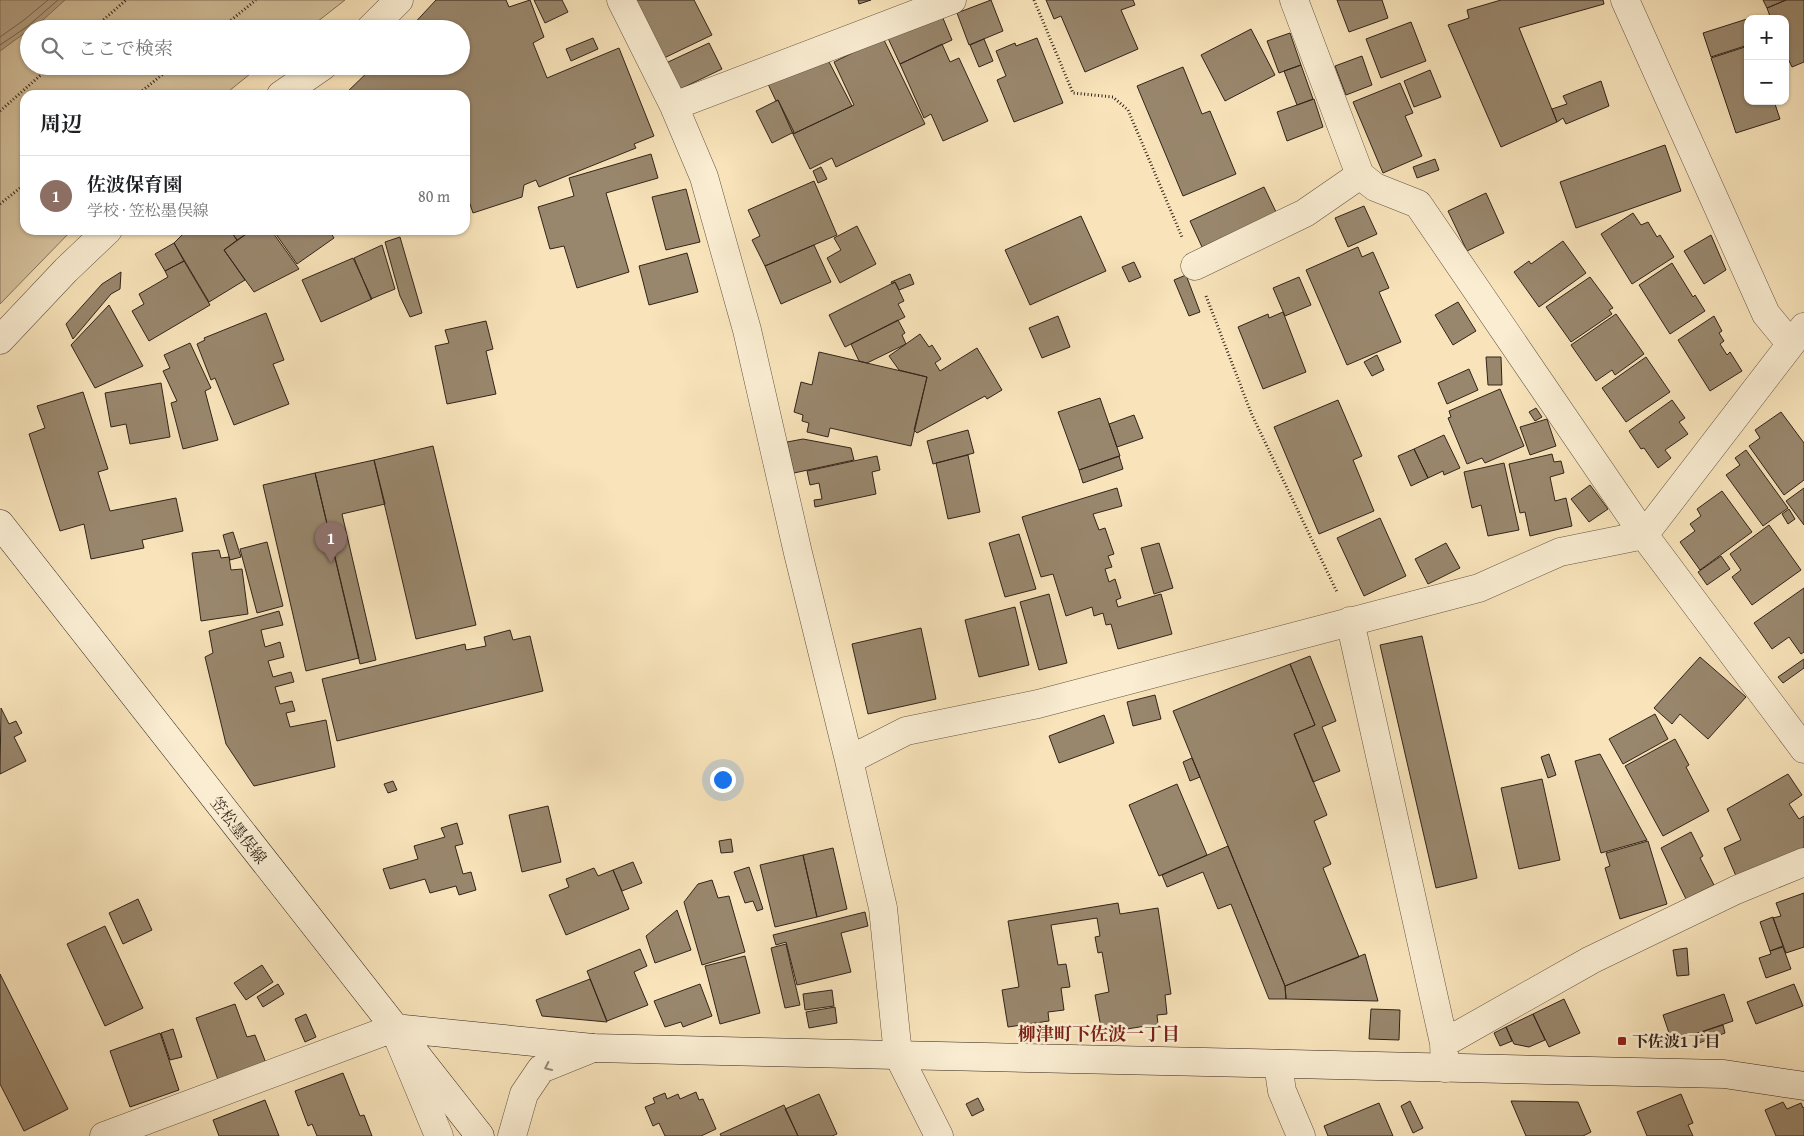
<!DOCTYPE html>
<html lang="ja">
<meta charset="utf-8">
<style>
body{margin:0;font-family:"Gentium Book Plus","Noto Serif JP",serif;background:#f2f2f2;color:#202124}
.controls{position:absolute;right:15px;top:15px;display:grid;overflow:hidden;border-radius:10px;box-shadow:0 1px 4px #0004}
.controls button{width:45px;height:45px;display:grid;place-items:center;padding:0;border:0;border-bottom:1px solid #e0e0e0;background:#fff;color:#202124;font:25px sans-serif}
.you{position:absolute;left:722px;top:779px;width:18px;height:18px;margin:-12px;border:4px solid #fff;border-radius:50%;background:#1a73e8;box-shadow:0 0 0 8px #1a73e833}
.badge{display:grid;place-items:center;width:32px;height:32px;border-radius:50%;background:#ea580c;color:#fff;font-size:16px;font-weight:700}
.pin{position:absolute;translate:-50% -41px;filter:drop-shadow(0 1px 2px #0008)}
.pin::after{content:'';position:absolute;top:26px;width:18px;height:15px;background:inherit;clip-path:polygon(0 0,100% 0,50% 100%)}
.list{margin:0;padding:0;list-style:none}
h2{display:flex;justify-content:space-between;align-items:center;height:65px;margin:0;padding:0 20px;font-size:21px}
h2 small{font-size:16px;font-weight:400;color:#757577}
.list li{display:grid;grid-template-columns:32px 1fr auto;gap:15px;align-items:center;box-sizing:border-box;height:80px;padding:0 20px;border-top:1px solid #e0e0e0}
.list b{display:block;font-size:19px;white-space:nowrap}
.list p{margin:0;font-size:16px;white-space:nowrap;color:#757577}
.list em{font-size:16px;font-style:normal;color:#757577}
.icon{flex:none;width:28px;height:28px;fill:none;stroke:currentColor;stroke-width:2;stroke-linecap:round;stroke-linejoin:round}
.map{position:relative;flex:none;width:1804px;height:1136px;overflow:hidden}
.search{position:absolute;background:#fff;box-shadow:0 1px 4px #0004;left:20px;top:20px;width:450px;height:55px;display:flex;align-items:center;gap:12px;box-sizing:border-box;padding:0 18px;border-radius:28px;color:#757577;font-size:19px}
.panel{position:absolute;background:#fff;box-shadow:0 1px 4px #0004;left:20px;top:90px;width:450px;height:145px;border-radius:15px}
.map>svg:first-child{display:block}
.green{fill:#d6c39f;stroke:#84745c}
.water{fill:#b5a284;stroke:#81705a}
.lines{fill:none;stroke-linecap:round;stroke-linejoin:round}
.shore{stroke:#74634f;stroke-width:1}
.building{fill:#99876d;stroke:#32241a}
.street-casing{stroke:#645442;stroke-width:29}
.secondary-casing{stroke:#32241a;stroke-width:29}
.path{stroke:#32241a;stroke-width:3;stroke-dasharray:1 2.5;stroke-linecap:butt}
.street{stroke:#faedd2;stroke-width:28}
.secondary{stroke:#faedd2;stroke-width:28}
.oneway{stroke:#968876}
.poi-dot{fill:#8f2418;stroke:#faedd2;stroke-width:2}
.labels{text-anchor:middle;stroke-width:5;stroke-linejoin:round;paint-order:stroke}
.street-label{font-size:16px;fill:#32241a;stroke:#faedd2}
.poi-label{font-size:16px;font-weight:bold;fill:#32241a;stroke:#faedd2;text-anchor:start}
.neighbourhood-label{font-size:18px;font-weight:bold;fill:#7a1f14;stroke:#faedd2}
</style>
<div class="map">
<svg width="1804" height="1136" viewBox="0 0 1804 1136">
<rect width="100%" height="100%" fill="#f8e3ba"/>
<filter id="stains"><feTurbulence type="fractalNoise" baseFrequency=".004" numOctaves="4"/><feColorMatrix values="0 0 0 0 .2 0 0 0 0 .09 0 0 0 0 .02 0 0 0 .5 -.17"/></filter>
<radialGradient id="worn" r=".72"><stop offset=".6" stop-color="#630" stop-opacity="0"/><stop offset="1" stop-color="#630" stop-opacity=".3"/></radialGradient>
<!-- green -->
<path class="green" d="M0 0H345L308 29H29V66H260L224 95H25V230H72L0 304Z"/>
<!-- water -->
<path class="water" d="M0 0H65L44 19 0 51Z"/>
<g class="lines">
<!-- shore -->
<path class="shore" d="M0 37 24 20 48 0
M0 45 28 26 58 0"/>
</g>
<!-- building -->
<path class="building" d="M436 0H506L509 7 530 0 544 37 533 43 547 78 619 48 654 136 634 144 636 148 539 187 536 180 524 185 522 197 473 213 465 190V95H344L374 66H461V29H409Z
M534 0H562L568 12 545 23Z
M633 0H694L712 35 662 59Z
M858 0H871L859 4Z
M991 0 1003 31 969 45 957 13Z
M1046 0H1133L1135 5 1121 10 1138 49 1085 72 1061 16 1054 19Z
M1337 0H1382L1388 18 1349 32Z
M1501 0H1603L1604 4 1519 28 1557 122 1501 147 1448 25 1469 18 1467 10Z
M1763 0H1786L1767 8Z
M1786 0H1804V62L1792 67 1785 52V19H1771L1767 8Z
M940 11 952 40 900 64 887 36Z
M1747 19 1748 45 1711 57 1703 33Z
M1411 22 1426 61 1381 78 1366 39Z
M1251 29 1275 75 1225 101 1201 55Z
M1290 33 1301 65 1279 73 1267 41Z
M593 38 598 49 571 61 566 49Z
M883 38 925 124 836 167 832 158 810 169 793 134 854 105 834 62Z
M1037 38 1063 103 1014 122 997 80 1006 76 996 51 1015 43 1016 46Z
M984 39 993 61 979 67 970 45Z
M709 43 722 69 678 90 666 63Z
M942 44 950 62 959 58 988 121 943 141 931 114 924 118 900 64Z
M1748 46V101H1774L1780 119 1736 133 1711 58Z
M1362 56 1372 85 1346 95 1335 66Z
M828 60 852 106 793 134 778 100 776 101 768 84Z
M1301 65 1313 99 1297 105 1284 71Z
M1183 67 1202 114 1210 111 1236 174 1183 196 1137 86Z
M1430 70 1441 97 1414 107 1404 81Z
M1601 81 1609 106 1566 124 1563 118 1557 122 1552 109 1567 104 1563 96Z
M1400 83 1413 113 1405 116 1422 156 1383 173 1353 102Z
M1314 99 1323 127 1287 141 1277 112Z
M778 100 794 132 772 143 756 111Z
M1665 145 1681 191 1576 228 1560 182Z
M651 154 658 178 606 193 629 272 577 288 564 246 550 249 538 207 574 196 569 178Z
M1435 159 1439 170 1417 178 1413 167Z
M821 167 827 179 818 183 813 171Z
M814 181 837 235 765 266 752 240 760 236 748 210Z
M1264 187 1277 214 1202 247 1190 221Z
M686 189 700 242 666 250 652 197Z
M1486 193 1504 233 1467 251 1448 211Z
M1364 206 1377 234 1348 247 1335 218Z
M1633 213 1641 225 1648 222 1657 237 1660 235 1674 257 1632 284 1601 234Z
M1081 216 1106 271 1030 305 1005 250Z
M857 226 876 264 840 283 827 258 841 250 834 238Z
M187 230H230L237 240 224 250 245 280 209 302 174 243Z
M230 230H252L237 240Z
M252 230H271L299 269 254 292 224 250Z
M273 230H329L334 238 297 264Z
M1711 235 1726 270 1704 284 1684 251Z
M400 237 422 313 410 317 400 296 385 242Z
M1563 241 1586 273 1539 307 1514 272 1529 261 1531 264Z
M174 243 184 261 165 271 155 254Z
M382 245 395 289 371 299 354 258Z
M814 245 831 282 781 304 765 266Z
M1358 247 1362 257 1373 252 1389 288 1379 292 1401 342 1347 365 1306 270Z
M687 253 698 292 649 305 639 266Z
M353 258 372 299 321 322 302 280Z
M184 261 210 305 149 341 132 311 144 304 139 294 168 277 165 271Z
M1134 262 1141 277 1129 282 1122 267Z
M1672 263 1693 297 1695 295 1705 311 1670 334 1639 285Z
M121 272 120 289 111 294 73 339 66 324 102 284Z
M910 274 914 284 899 290 895 282 892 284 891 282Z
M1186 275 1200 312 1189 316 1174 280Z
M1299 277 1311 305 1285 316 1273 288Z
M1590 277 1613 308 1609 310 1612 314 1571 342 1546 307Z
M895 282 904 301 898 304 905 317 845 347 829 315Z
M1458 302 1476 331 1453 345 1435 315Z
M109 305 143 366 95 388 71 345Z
M1283 312 1306 372 1263 389 1238 327 1268 314 1269 318Z
M266 313 284 360 273 364 289 404 234 425 215 378 211 380 197 344 205 340 204 338Z
M1616 314 1644 354 1615 375 1612 370 1596 381 1571 345Z
M1058 316 1070 347 1042 358 1029 328Z
M1714 316 1722 331 1719 333 1724 341 1720 344 1727 355 1730 352 1742 371 1710 391 1678 340Z
M898 320 905 333 902 335 906 344 867 363 859 361 851 344Z
M486 321 493 349 486 351 496 394 447 404 435 346 449 343 445 330Z
M920 334 929 347 932 345 941 359 935 363 940 371 977 348 1002 390 987 399 985 396 917 433 914 430 927 377 899 370 889 356Z
M190 343 211 388 205 391 218 440 183 449 171 403 177 401 163 371 170 368 164 355Z
M819 352 927 377 911 446 830 428 828 437 807 432 809 423 802 421 803 415 794 412 801 382 812 385Z
M1377 355 1384 370 1372 376 1364 362Z
M1486 357H1501L1502 385H1488Z
M1646 357 1670 392 1626 422 1602 388Z
M1469 369 1478 390 1447 404 1438 383Z
M161 383 170 437 130 444 126 424 111 427 105 393Z
M1500 389 1524 446 1485 463 1482 458 1467 464 1448 418 1451 417 1449 411Z
M83 392 108 469 98 472 110 511 176 498 183 531 142 540 144 548 91 559 84 524 60 531 29 434 45 428 37 406Z
M1100 398 1120 456 1079 470 1058 412Z
M1338 400 1362 456 1353 460 1374 511 1319 534 1274 427Z
M1672 400 1685 418 1679 422 1688 434 1665 450 1671 458 1658 468 1644 448 1641 449 1629 431Z
M1536 408 1542 417 1535 421 1529 412Z
M1781 412 1804 443V480L1784 495 1749 446 1760 438 1755 430Z
M1134 415 1143 438 1117 447 1109 424Z
M1547 419 1556 446 1530 455 1520 427Z
M968 430 974 453 933 464 927 441Z
M1444 435 1460 468 1444 475 1443 471 1428 478 1414 449Z
M803 439 851 448 854 460 794 473 787 442Z
M433 446 476 625 416 639 374 460Z
M1414 449 1428 478 1411 486 1398 456Z
M1746 450 1788 508 1763 526 1726 475 1740 465 1735 458Z
M1552 454 1554 462 1561 461 1564 473 1550 477 1555 501 1566 498 1572 526 1530 536 1525 512 1520 513 1509 464Z
M968 455 980 512 948 519 936 463Z
M877 456 880 470 872 472 876 494 815 507 814 500 822 499 819 483 810 485 807 471Z
M1119 456 1123 469 1083 483 1079 470Z
M374 460 385 504 342 514 376 660 360 664 315 473Z
M1504 463 1519 530 1488 536 1481 505 1472 508 1464 472Z
M315 473 359 658 306 671 263 485Z
M1590 485 1608 509 1589 522 1571 499Z
M1117 488 1122 506 1093 514 1099 530 1105 528 1114 554 1108 556 1112 567 1105 569 1109 582 1115 579 1121 598 1116 600 1118 607 1161 594 1172 634 1118 649 1111 624 1106 625 1103 613 1094 616 1092 607 1066 616 1053 574 1041 577 1022 517Z
M1804 488V525L1786 501Z
M1722 491 1752 532 1700 570 1680 542 1695 531 1690 524 1701 516 1697 509Z
M1789 509 1795 519 1788 524 1782 514Z
M1380 518 1406 576 1364 596 1337 538Z
M1769 525 1801 570 1752 605 1732 577 1741 570 1730 554Z
M233 532 241 557 230 560 223 535Z
M1019 534 1036 589 1005 597 989 543Z
M267 542 283 606 257 613 240 549Z
M1159 543 1173 588 1154 594 1141 548Z
M1446 543 1460 568 1428 584 1415 559Z
M219 550 221 558 229 557 231 570 242 569 248 614 201 621 192 553Z
M1721 556 1730 569 1707 585 1698 572Z
M1804 588V652L1801 654 1789 637 1772 649 1754 623Z
M1049 594 1067 663 1039 670 1020 602Z
M1015 607 1029 665 979 677 965 620Z
M279 611 283 625 261 630 265 647 280 642 284 657 268 661 273 677 291 672 294 682 275 687 280 704 292 701 295 711 286 713 290 727 326 720 335 767 254 786 226 744 205 657 213 653 209 631Z
M921 628 936 699 868 714 852 644Z
M510 630 513 640 530 636 543 691 337 741 322 679 465 644 466 650 486 646 484 637Z
M1422 636 1477 878 1436 888 1380 645Z
M1310 656 1336 721 1322 727 1340 771 1313 782 1294 734 1315 725 1290 664Z
M1700 657 1746 697 1708 739 1680 714 1672 724 1654 708Z
M1804 659V668L1783 683 1778 677Z
M1290 664 1315 725 1294 734 1327 815 1314 821 1331 864 1323 868 1359 957 1285 986 1173 711Z
M1155 695 1161 719 1133 726 1127 702Z
M1 708 9 724 16 721 22 733 14 737 26 761 0 774Z
M1655 714 1668 739 1623 764 1609 739Z
M1104 715 1114 743 1059 763 1049 736Z
M1675 739 1689 765 1686 767 1709 811 1663 836 1625 766Z
M1549 754 1556 775 1548 778 1541 757Z
M1600 754 1647 840 1601 853 1575 761Z
M1192 758 1200 777 1190 781 1183 762Z
M1788 774 1802 795 1789 804 1799 819 1804 816V848L1736 876 1724 848 1741 840 1727 809Z
M1542 779 1560 860 1519 869 1501 788Z
M393 781 397 790 388 793 384 784Z
M1177 784 1207 855 1159 876 1129 805Z
M548 806 561 862 522 872 509 815Z
M457 823 463 844 455 846 463 874 471 872 476 890 459 895 456 886 430 893 425 879 390 889 383 869 418 859 414 846 445 837 441 828Z
M1691 832 1703 856 1700 858 1714 885 1686 899 1661 848Z
M731 839 733 852 721 853 719 841Z
M1648 841 1667 904 1620 919 1605 868 1610 866 1606 853Z
M1228 846 1285 986 1286 999H1269L1231 904 1218 909 1203 872 1167 887 1162 875Z
M833 848 847 909 817 917 803 855Z
M803 855 817 917 775 927 760 865Z
M633 862 642 883 622 891 613 870Z
M749 867 763 909 757 911 753 901 745 903 734 872Z
M594 868 598 876 613 870 629 909 566 935 549 895 569 887 566 879Z
M712 880 718 898 729 896 745 952 702 965 684 902 698 884Z
M1804 893V947L1786 953 1773 918 1781 916 1776 903Z
M138 899 152 930 123 944 109 913Z
M1118 903 1120 914 1158 908 1171 994 1165 995 1167 1014 1157 1015 1158 1024 1102 1033 1095 995 1109 992 1102 952 1098 953 1095 937 1100 936 1097 918 1051 925 1058 965 1066 964 1070 987 1061 988 1064 1010 1048 1012 1049 1021 1008 1027 1002 990 1019 987 1008 921Z
M677 910 691 950 655 963 646 936Z
M865 912 868 926 841 933 851 972 797 985 786 942 776 945 773 935Z
M1773 917 1783 946 1770 951 1760 922Z
M105 926 143 1008 105 1026 67 944Z
M786 944 800 1005 785 1008 771 948Z
M1783 947 1791 969 1766 978 1759 958 1771 954 1770 951Z
M1687 948 1689 975 1677 976 1673 950Z
M640 949 647 966 634 972 648 1005 607 1021 587 971Z
M1365 954 1378 1001 1286 999 1285 986Z
M745 956 760 1013 720 1024 705 966Z
M262 965 273 982 246 1000 234 983Z
M0 974 68 1109 24 1131 0 1084Z
M590 979 607 1022 542 1016 536 1000Z
M278 984 284 994 263 1007 257 997Z
M700 984 712 1016 683 1027 681 1022 665 1027 654 1001Z
M1794 984 1803 1006 1756 1024 1747 1002Z
M832 990 834 1006 805 1010 803 994Z
M1724 994 1733 1021 1672 1042 1663 1015Z
M1564 999 1580 1033 1549 1047 1533 1014Z
M235 1004 247 1037 255 1035 266 1063 218 1080 196 1018Z
M835 1007 837 1023 809 1028 806 1012Z
M1371 1009 1400 1010 1399 1040 1369 1039Z
M306 1014 316 1037 305 1042 295 1019Z
M1533 1014 1545 1040 1529 1047 1514 1044 1506 1027Z
M1723 1025 1725 1033 1699 1043 1695 1034Z
M1506 1027 1512 1041 1500 1046 1494 1033Z
M173 1029 182 1057 170 1060 161 1033Z
M160 1033 179 1090 130 1107 110 1051Z
M343 1073 360 1116 364 1115 372 1136H317L312 1124 308 1126 295 1091Z
M696 1092 699 1100 703 1099 716 1129 701 1136H665L659 1123 653 1126 645 1107 655 1103 653 1098 665 1093 667 1099 678 1094 680 1099Z
M819 1094 837 1134 832 1136H798L785 1109Z
M1681 1094 1693 1123 1688 1125 1693 1136H1647L1637 1112Z
M978 1098 984 1110 972 1116 966 1104Z
M265 1100 279 1136H219L213 1120Z
M1410 1101 1423 1128 1413 1133 1401 1106Z
M1511 1101 1578 1102 1591 1132 1583 1136H1526Z
M1783 1102 1787 1109 1801 1103 1803 1108 1804 1107V1136H1776L1765 1110Z
M1379 1103 1393 1136H1328L1324 1126Z
M784 1105 798 1136H721L720 1134Z"/>
<g class="lines">
<defs>
<path id="street" d="M621 0 674 106 704 177 747 330 798 553 849 760 883 908 898 1055 939 1136
M1294 0 1360 175 1375 187 1418 204 1644 535 1804 749
M1625 0 1766 314 1790 343
M370 29 399 0
M281 95 323 66
M674 106 952 0
M1195 266 1305 213 1360 175
M0 340 66 270 108 230
M1350 621 1444 1043 1445 1068
M849 760 906 731 1038 704 1479 588 1560 552 1644 535 1804 327
M1444 1043 1591 960 1736 890 1804 862
M1278 1064 1282 1091 1301 1136
M104 1136 394 1028 439 1136
M512 1136 524 1094 541 1069 593 1048"/>
<path id="secondary" d="M0 524 480 1136
M394 1028 593 1048 1724 1074 1804 1086"/>
</defs>
<!-- street casing -->
<use href="#street" class="street-casing"/>
<!-- secondary casing -->
<use href="#secondary" class="secondary-casing"/>
<!-- path -->
<path class="path" d="M1034 0 1073 93 1113 97 1128 110 1182 237
M93 29 126 0
M220 29 256 0
M137 95 173 66
M0 111 51 66
M0 204 25 184
M1206 296 1252 415 1337 592"/>
<!-- street -->
<use href="#street" class="street"/>
<!-- secondary -->
<use href="#secondary" class="secondary"/>
</g>
<!-- one-way arrows -->
<defs><path id="oneway-chevron" d="M-2-3.5L2.5 0L-2 3.5" fill="none" stroke-width="1.6" stroke-linecap="round" stroke-linejoin="round" transform="scale(1.25)"/></defs>
<use class="oneway" href="#oneway-chevron" transform="translate(548 1067) rotate(155)"/>
<!-- markers -->
<rect class="poi-dot" x="1617" y="1036" width="10" height="10" rx="2.5"/>
<g class="labels">
<!-- street labels -->
<g class="street-label">
<text transform="translate(239 830) rotate(52)" y="6">笠松墨俣線</text>
</g>
<!-- poi labels -->
<g class="poi-label">
<text x="1632" y="1047">下佐波1丁目</text>
</g>
<!-- neighbourhood labels -->
<g class="neighbourhood-label">
<text x="1099" y="1040">柳津町下佐波一丁目</text>
</g>
</g>
<rect width="100%" height="100%" filter="url(#stains)"/>
<rect width="100%" height="100%" fill="url(#worn)"/>
</svg>
<div class="controls">
<button>+</button>
<button>−</button>
</div>
<div class="you"></div>
<div class="pin badge" style="left:331px;top:563px;background:#8d6e63">1</div>
<div class="search"><svg class="icon" aria-label="search" viewBox="0 0 24 24"><circle cx="10" cy="10" r="6"/><path d="M15 15l6 6"/></svg>ここで検索</div>
<section class="panel">
<h2>周辺<small></small></h2>
<ul class="list">
<li><span class="badge" style="background:#8d6e63">1</span><div><b>佐波保育園</b><p>学校 · 笠松墨俣線</p></div><em>80 m</em></li>
</ul>
</section>
</div>
